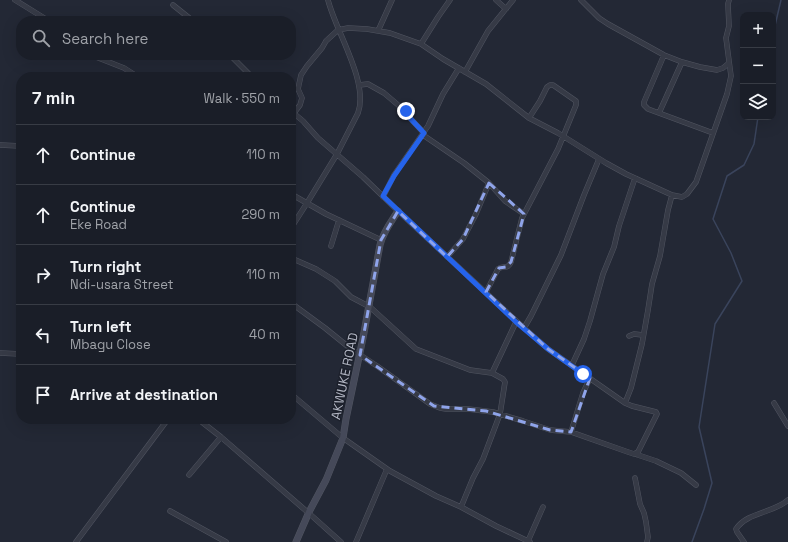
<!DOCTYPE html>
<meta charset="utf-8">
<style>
body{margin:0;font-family:"Space Grotesk",sans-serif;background:#272b34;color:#f1f3f6}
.controls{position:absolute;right:12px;top:12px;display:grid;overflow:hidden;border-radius:8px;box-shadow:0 4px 16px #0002}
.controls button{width:36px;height:36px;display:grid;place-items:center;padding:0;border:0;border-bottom:1px solid #383c45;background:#1a1e28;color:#f1f3f6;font:20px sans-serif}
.stop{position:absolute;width:12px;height:12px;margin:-9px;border:3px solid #2563eb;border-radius:50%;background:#fff}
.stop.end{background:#2563eb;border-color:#fff;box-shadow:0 1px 4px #0008}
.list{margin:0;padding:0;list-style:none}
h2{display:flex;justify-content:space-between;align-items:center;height:52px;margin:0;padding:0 16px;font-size:17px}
h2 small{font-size:13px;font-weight:400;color:#9fa2a8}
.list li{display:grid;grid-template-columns:26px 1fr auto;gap:12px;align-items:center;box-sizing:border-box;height:60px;padding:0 16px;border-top:1px solid #383c45}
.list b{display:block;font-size:15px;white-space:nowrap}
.list p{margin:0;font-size:13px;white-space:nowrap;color:#9fa2a8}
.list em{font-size:13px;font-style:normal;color:#9fa2a8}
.icon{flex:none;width:22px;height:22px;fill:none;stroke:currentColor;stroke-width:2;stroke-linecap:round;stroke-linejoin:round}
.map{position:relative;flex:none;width:788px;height:542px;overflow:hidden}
.search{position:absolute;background:#1a1e28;box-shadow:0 4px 16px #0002;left:16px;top:16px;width:280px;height:44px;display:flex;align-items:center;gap:10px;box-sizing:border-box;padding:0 14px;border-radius:16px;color:#9fa2a8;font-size:15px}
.panel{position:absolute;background:#1a1e28;box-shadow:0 4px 16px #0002;left:16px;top:72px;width:280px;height:352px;border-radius:16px}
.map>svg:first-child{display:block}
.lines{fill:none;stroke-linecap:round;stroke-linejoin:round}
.stream{stroke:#3a445c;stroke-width:1.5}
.minor-casing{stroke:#515561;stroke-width:5.5}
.secondary-casing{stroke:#515561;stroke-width:7}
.minor{stroke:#363a46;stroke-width:4.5}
.secondary{stroke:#454959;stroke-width:6}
.route{stroke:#2563eb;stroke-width:5}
.marked{fill:none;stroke:#8fa4ea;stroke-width:3;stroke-dasharray:8 5;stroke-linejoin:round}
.labels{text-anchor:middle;stroke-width:3;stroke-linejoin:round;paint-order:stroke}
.street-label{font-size:13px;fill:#b1b5c2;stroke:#1c202b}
</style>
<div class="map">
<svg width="788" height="542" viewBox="0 0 788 542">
<rect width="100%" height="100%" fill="#232835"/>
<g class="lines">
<!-- stream -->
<path class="stream" d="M773 34 781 0
M773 77 775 83 773 87
M692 542 704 509 712 483 699 427 715 324 742 281 731 253 713 219 727 176 744 165 754 144 758 117"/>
<defs>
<path id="minor" d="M15 0 49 21
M496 0 506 9
M581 0 599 18 608 24 664 55 682 62 700 67 717 70 723 68 729 63
M173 5 193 21
M378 31 392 0
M421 44 438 17 450 0
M92 55 96 57 124 68 138 77
M230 55 252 77
M664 55 644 102V105L648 109 713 133
M465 72 488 31 513 0
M359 85 368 84 384 93 404 110 408 116 424 133
M291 111 303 121 318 138 363 177 398 211 524 328 548 349 625 403 632 406 656 412 657 414 638 452 634 454 628 452 571 432 550 430 523 421 493 412 468 409H446L440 408 430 404 377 366 351 349 325 328 291 303
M294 113 300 105 302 98 298 89 301 75 307 66 322 48 326 41 338 30 348 28 367 29 390 33 421 44 443 59 486 84 529 118 558 133 606 163 626 174 672 195 682 197 687 194 696 182 727 94 731 76 726 38 729 26 728 4 729 0
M659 113 682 62
M423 135 464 163 489 183 505 201 524 214
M0 145 21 146
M291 194 326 214 381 240
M383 197 394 175 428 126 443 94 459 68
M291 228 307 203 337 154 358 113C369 82 336 32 328 0
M331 246 339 220
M447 257 463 239 476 214 489 183
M291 258 316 269 335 281 351 297 370 307 416 349 470 370 492 373 503 379 505 382 500 414 483 459 473 478 461 507
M486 292 498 269C503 265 508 270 511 262L522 218 558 149 576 105V101L553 85H550L547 87 540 101 529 118
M524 328 531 316 561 255 584 195 599 159
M629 336 634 334 643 335
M0 353 21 354
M572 365 584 339 590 321 598 292 603 274 614 247 619 226 635 178
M492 373 516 322
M291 394 343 438 390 471 436 496 461 507 496 526 530 542
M625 403 631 388 642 344 648 310 652 284 660 256 668 210 672 195
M774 403 788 426
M198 419 221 437 312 516 341 542
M571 432 583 393 590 378
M636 454 638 455 656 461 681 473 696 485
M189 475 221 437
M635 478 640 504 644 513 646 522 648 537 647 542
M170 511 226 542
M528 541 543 507
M76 542 168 419
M356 542 387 469
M744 542 737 532 736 529C747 512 774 513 788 500"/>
<path id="secondary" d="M296 542 309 512 326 480 343 438 346 419 363 338 380 245C383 232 391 222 398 211"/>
</defs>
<!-- minor casing -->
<use href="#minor" class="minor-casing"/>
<!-- secondary casing -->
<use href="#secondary" class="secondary-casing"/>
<!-- minor -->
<use href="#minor" class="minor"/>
<!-- secondary -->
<use href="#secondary" class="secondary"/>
</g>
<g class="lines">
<!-- route -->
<path class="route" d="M406 111 408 116 424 133 394 176 383 196 516 322 548 349 583 374"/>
</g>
<!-- marked area -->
<path class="marked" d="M489 183 524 214 511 262 506 267 499 268 486 292 548 349 590 378 571 432 550 430 486 411 434 406 360 355 381 240 398 211 447 257 463 239Z"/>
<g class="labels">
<!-- street labels -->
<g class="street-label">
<text transform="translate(344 376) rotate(-78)" y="5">AKWUKE ROAD</text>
</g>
</g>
</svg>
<div class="controls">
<button>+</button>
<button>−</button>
<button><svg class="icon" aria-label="layers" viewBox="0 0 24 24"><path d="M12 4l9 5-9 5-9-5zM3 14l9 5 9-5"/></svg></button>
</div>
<div class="stop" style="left:583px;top:374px"></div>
<div class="stop end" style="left:406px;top:111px"></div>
<div class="search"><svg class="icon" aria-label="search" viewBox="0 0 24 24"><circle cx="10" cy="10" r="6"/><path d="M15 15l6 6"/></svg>Search here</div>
<section class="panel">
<h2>7 min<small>Walk · 550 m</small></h2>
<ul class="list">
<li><svg class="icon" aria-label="ahead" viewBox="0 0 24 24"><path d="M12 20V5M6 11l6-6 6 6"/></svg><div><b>Continue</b></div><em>110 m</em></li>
<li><svg class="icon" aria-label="ahead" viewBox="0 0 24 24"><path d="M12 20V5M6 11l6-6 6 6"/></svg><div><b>Continue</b><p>Eke Road</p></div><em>290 m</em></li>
<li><svg class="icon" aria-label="right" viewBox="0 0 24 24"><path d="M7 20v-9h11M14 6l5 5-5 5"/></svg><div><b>Turn right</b><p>Ndi-usara Street</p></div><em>110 m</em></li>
<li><svg class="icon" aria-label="left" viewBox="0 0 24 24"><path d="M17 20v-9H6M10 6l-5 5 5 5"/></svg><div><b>Turn left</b><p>Mbagu Close</p></div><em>40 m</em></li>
<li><svg class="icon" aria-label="arrive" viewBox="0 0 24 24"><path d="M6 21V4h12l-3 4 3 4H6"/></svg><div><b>Arrive at destination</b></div></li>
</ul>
</section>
</div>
